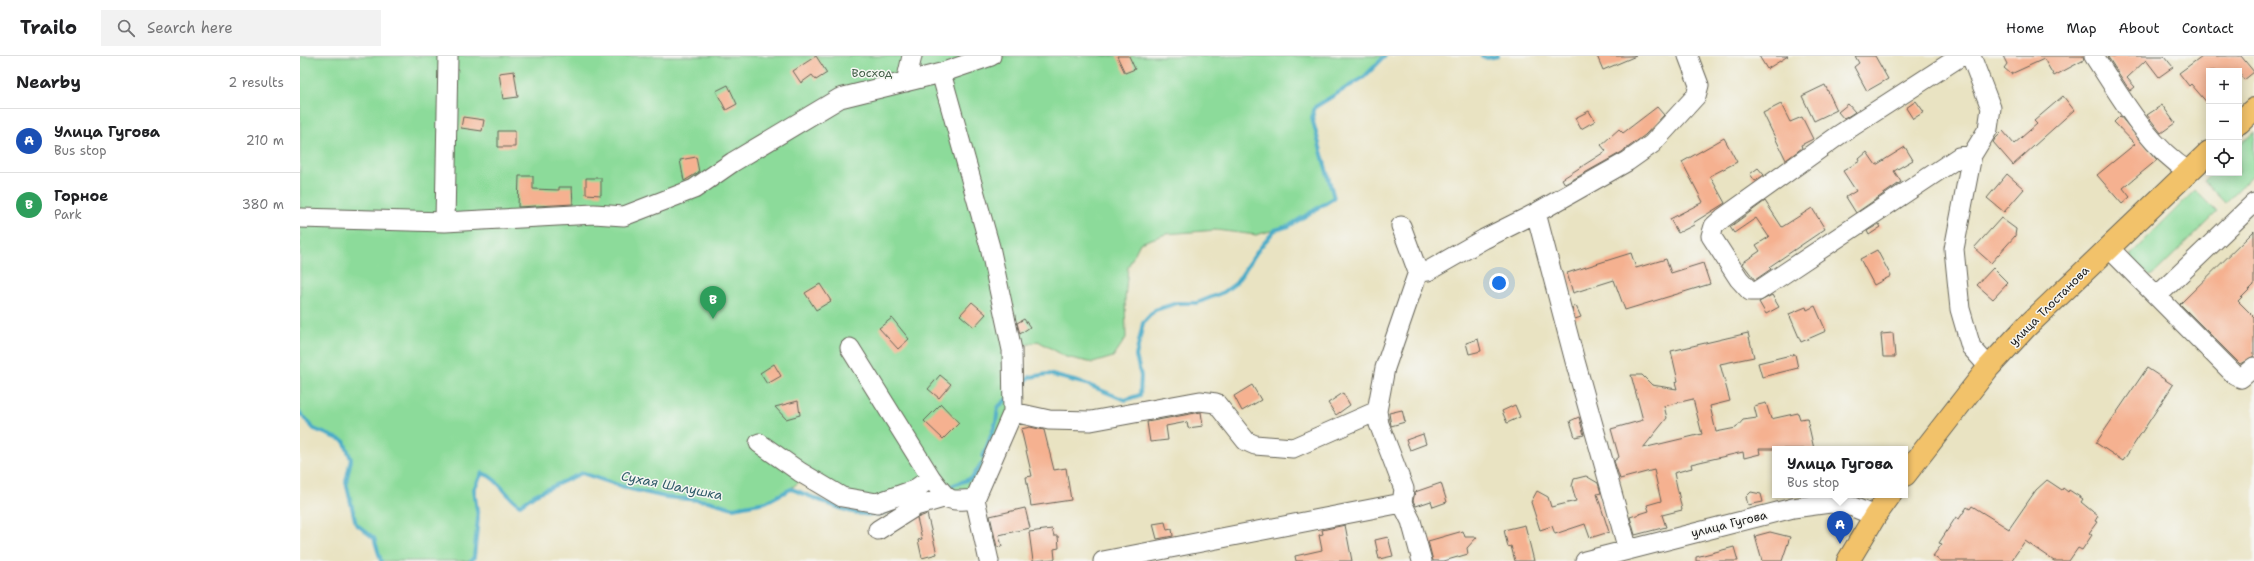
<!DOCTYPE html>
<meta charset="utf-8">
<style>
body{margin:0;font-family:"Shantell Sans",sans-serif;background:#f2f2f2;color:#202124}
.controls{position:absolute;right:12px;top:12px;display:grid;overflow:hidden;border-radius:0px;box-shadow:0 2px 10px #0003}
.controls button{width:36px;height:36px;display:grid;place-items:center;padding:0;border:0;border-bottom:1px solid #e0e0e0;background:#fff;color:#202124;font:20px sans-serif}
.you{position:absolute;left:1199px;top:227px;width:14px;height:14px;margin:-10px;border:3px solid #fff;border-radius:50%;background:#1a73e8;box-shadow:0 0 0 6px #1a73e833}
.badge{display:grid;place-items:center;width:26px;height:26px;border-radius:50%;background:#0f766e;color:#fff;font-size:13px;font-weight:700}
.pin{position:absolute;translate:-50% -33px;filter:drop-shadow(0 1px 2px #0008)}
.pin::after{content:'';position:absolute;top:21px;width:14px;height:12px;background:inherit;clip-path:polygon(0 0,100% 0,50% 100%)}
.popup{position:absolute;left:1472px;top:390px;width:136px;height:52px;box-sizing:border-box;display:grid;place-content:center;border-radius:0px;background:#fff;filter:drop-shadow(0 1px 3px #0005);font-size:13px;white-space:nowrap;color:#757577}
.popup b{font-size:15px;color:#202124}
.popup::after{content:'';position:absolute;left:50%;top:100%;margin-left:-8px;border:8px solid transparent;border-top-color:#fff}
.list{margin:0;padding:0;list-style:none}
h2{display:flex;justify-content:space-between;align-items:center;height:52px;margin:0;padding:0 16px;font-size:17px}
h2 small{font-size:13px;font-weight:400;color:#757577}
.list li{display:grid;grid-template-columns:26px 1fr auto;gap:12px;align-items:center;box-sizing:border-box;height:64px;padding:0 16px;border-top:1px solid #e0e0e0}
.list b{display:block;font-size:15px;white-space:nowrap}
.list p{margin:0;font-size:13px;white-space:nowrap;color:#757577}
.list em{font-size:13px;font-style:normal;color:#757577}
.icon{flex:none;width:22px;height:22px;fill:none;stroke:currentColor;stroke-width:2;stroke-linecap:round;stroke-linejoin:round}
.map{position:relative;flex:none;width:1954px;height:505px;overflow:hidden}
header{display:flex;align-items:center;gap:24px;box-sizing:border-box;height:56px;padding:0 20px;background:#fff;border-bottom:1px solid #e0e0e0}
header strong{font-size:19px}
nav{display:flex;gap:22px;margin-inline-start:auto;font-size:14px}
.search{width:280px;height:36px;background:#f2f2f2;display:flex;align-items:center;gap:10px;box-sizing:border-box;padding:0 14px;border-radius:0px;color:#757577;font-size:15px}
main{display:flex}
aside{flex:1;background:#fff}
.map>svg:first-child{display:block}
.green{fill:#8cdb9a;stroke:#547c5b}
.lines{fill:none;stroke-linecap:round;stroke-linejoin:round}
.stream{stroke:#48abc7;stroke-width:4}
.building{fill:#f5b190;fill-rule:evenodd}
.minor-casing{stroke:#646256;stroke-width:21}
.major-casing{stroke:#646256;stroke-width:24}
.minor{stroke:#fff;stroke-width:19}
.major{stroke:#f2c26a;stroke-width:22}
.labels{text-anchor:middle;stroke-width:3;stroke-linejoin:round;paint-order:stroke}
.park-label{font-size:12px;fill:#435f48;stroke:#f6f6f2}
.street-label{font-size:12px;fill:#1c1c1c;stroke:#f6f6f2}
.water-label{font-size:13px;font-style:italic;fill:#305c69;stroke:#f6f6f2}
</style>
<header>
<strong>Trailo</strong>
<div class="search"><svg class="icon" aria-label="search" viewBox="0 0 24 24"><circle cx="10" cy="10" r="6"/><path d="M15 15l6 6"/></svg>Search here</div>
<nav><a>Home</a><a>Map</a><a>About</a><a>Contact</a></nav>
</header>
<main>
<aside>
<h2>Nearby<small>2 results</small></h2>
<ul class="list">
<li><span class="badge" style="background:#1a4fb4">A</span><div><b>Улица Гугова</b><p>Bus stop</p></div><em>210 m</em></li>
<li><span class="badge" style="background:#2e9e5b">B</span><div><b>Горное</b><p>Park</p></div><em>380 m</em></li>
</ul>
</aside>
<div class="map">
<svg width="1954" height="505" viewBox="0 0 1954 505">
<rect width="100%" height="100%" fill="#f6f6f2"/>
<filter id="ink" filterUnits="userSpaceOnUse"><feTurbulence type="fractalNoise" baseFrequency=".025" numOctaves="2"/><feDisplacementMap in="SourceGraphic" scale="8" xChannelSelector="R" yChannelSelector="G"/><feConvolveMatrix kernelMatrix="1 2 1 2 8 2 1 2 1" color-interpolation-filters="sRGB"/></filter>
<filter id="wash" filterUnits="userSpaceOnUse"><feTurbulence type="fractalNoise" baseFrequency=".012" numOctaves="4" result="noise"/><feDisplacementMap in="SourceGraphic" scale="16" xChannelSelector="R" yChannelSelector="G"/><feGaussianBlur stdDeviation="0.9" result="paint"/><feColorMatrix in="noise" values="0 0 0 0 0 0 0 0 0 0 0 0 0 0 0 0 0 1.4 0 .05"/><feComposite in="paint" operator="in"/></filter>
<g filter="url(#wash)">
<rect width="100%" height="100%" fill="#e9e3c2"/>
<!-- green -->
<path class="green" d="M0 0H1085L1064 21 1015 51 1012 62 1034 142 989 170 956 179 916 174 866 178 840 187 828 211 825 243 826 282 813 301 793 307 766 301 738 285 712 294 713 356 675 443 653 445 631 422 577 447 507 420 490 433 466 446 433 452 408 445 365 441 330 433 282 417 234 439 220 449C205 440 199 422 182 417L174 433 178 462 174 501 171 505H81L74 482 56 468 46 426 51 403 44 385 14 373 0 357Z
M1954 76V118L1925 147 1904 125 1912 117H1939V90Z
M1895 134 1917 156 1853 219 1849 220 1830 201 1832 197Z"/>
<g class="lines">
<!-- stream -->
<path class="stream" d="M1182 0 1187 2 1198 0
M718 332 730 321 748 318 786 328 825 344 840 339 841 320 836 300 843 267 855 254 877 247H897L924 236 936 227 959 193 975 174 989 170 1034 142 1012 62 1015 51 1064 21 1085 0
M0 357 14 373 44 385 51 403 46 426 56 468 74 482 81 505
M683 401 696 366 698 351 707 343
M651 430 672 422 681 408
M171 505 174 501 178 462 174 433 182 417C199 422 205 440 220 449L234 439 282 417 330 433 365 441 408 445 433 452 466 446 491 433C516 441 556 465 583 457 589 455 596 451 602 448"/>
</g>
<g id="blocks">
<!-- building -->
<path class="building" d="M516 0 527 17 516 24 512 19 501 27 493 15Z
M817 0H829L835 13 825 17Z
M1297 0H1336L1303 14Z
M1459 0H1488L1467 13Z
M1555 0H1575L1588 23 1567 35 1554 11 1559 7Z
M1703 0H1783L1784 4 1754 20 1744 3 1711 18 1704 12 1707 8Z
M1809 0H1864L1873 11 1859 21 1846 4 1827 22 1835 31 1830 35 1808 1Z
M1902 0H1941L1954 16 1944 24 1939 15H1909V49L1891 28 1889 30 1879 17Z
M214 15 218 41 203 43 199 17Z
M428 29 437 48 426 54 416 35Z
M1525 29 1537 54 1514 65 1502 40Z
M1763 40 1774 54 1713 109 1693 86 1695 83 1703 75 1714 88 1737 68 1734 65Z
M1616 45 1624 56 1613 63 1606 52Z
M1481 48 1490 66 1502 61 1513 83 1501 89 1502 92 1486 104 1463 57Z
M1548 48 1555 56 1544 63 1538 56Z
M1862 49 1875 67 1861 77 1847 59Z
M1357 51 1364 59 1345 79 1322 96 1265 128 1262 123 1306 95 1301 89 1319 73 1323 77Z
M1289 55 1295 65 1281 73 1275 62Z
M1820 60 1857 104 1823 132 1830 141 1822 148 1797 119 1835 88 1814 66Z
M163 61 184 64 182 75 161 72Z
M198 75H215V91H198Z
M1424 82 1437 106 1410 120 1425 147 1393 167 1394 169 1378 177 1370 163 1403 146 1382 106Z
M1605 91 1613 104 1594 115 1601 126 1556 157 1546 141 1556 135 1543 115 1560 105 1559 103 1567 96 1576 109Z
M396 101 399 116 384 125 380 104Z
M1458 112 1464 119 1455 125 1450 118Z
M1707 118 1724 133 1704 156 1687 142Z
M219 120H233V133L259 134V131H272L273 148 218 151Z
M286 122H301V139L286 138Z
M1465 145 1482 171 1512 152 1525 173 1469 211 1471 213 1455 224 1442 207 1460 195 1456 189 1469 181 1456 162 1434 177 1430 171Z
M1701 162 1716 173 1715 180 1691 207 1674 192Z
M1579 168 1581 171 1569 179 1567 175Z
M1954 175V229L1938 245 1954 261V300L1940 308 1880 248Z
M1577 194 1591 220 1574 229 1560 203Z
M1331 197 1336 212 1366 203 1371 217 1403 207 1410 228 1325 254 1314 224 1273 237 1267 217Z
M1693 212 1708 227 1693 243 1677 229Z
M520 228 531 245 516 254 505 237Z
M1472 239 1479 251 1466 258 1459 246Z
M672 246 686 258 674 271 660 259Z
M1276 250 1281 261 1275 263 1272 252Z
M1515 250 1526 275 1501 286 1489 258 1506 251 1507 254Z
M592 262 609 283 598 293 579 272Z
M724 263 730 271 720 278 717 267Z
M1448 277 1454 301 1420 308 1430 345 1410 350 1416 376 1436 372 1443 364 1457 362 1454 350 1466 347 1471 363 1498 357 1500 363 1507 362 1514 393H1459L1460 398 1444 402 1443 396 1391 408 1392 412 1374 417 1382 454 1362 459 1366 471 1335 479 1330 461 1349 455 1347 449 1361 445 1354 414 1320 423 1314 405 1319 401 1311 373 1343 364 1331 319H1342L1352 329 1377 333 1375 326 1378 325 1371 295ZM1393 343 1402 378 1343 392 1367 362 1364 350Z
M1593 277 1595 301H1583L1581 278Z
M1178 283 1181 295 1169 298 1166 287Z
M1495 298 1498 312 1462 321 1458 307Z
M474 308 481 320 467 328 460 317Z
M1847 312 1873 329 1823 405 1796 387Z
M640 319 651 328 639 342 628 333Z
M952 329 961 344 942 355 934 340Z
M1043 337 1050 349 1036 359 1028 347Z
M498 345 500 359 486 363 475 351Z
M641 348 659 367 643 383 624 365Z
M1215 349 1220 361 1207 367 1202 355Z
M1102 354 1105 366 1091 370 1089 357Z
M901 356 903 370 888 372 887 366 866 370 868 384 850 386 847 366Z
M1279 361 1284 379 1275 381 1270 365Z
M730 371 744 374 754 414 766 412 771 444 731 450 726 421 732 420 721 373Z
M1123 378 1126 388 1110 394 1106 384Z
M1286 420 1298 427 1301 437 1297 438 1309 476 1290 482 1285 468 1255 478 1252 470 1240 474 1231 446 1237 435 1248 441 1251 451 1276 445 1272 430 1274 423Z
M1747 424 1762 434 1763 432 1768 436 1769 434 1783 443 1781 446 1798 460 1795 465 1797 466 1789 477 1792 479 1782 494 1778 492 1769 505H1754L1725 485 1711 505H1640L1633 500 1642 488 1639 487 1656 461 1659 463 1667 451 1670 453 1672 450 1709 473 1736 434Z
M1141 427 1147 446 1133 451 1131 445 1116 450 1113 445 1115 436Z
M1451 436 1461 438 1463 446 1448 449 1446 441Z
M725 452 730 472 699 479 702 490 697 491 690 460Z
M627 458 637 498 622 502 618 484 622 483 617 462Z
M865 466 867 474 872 473 873 480 857 483 853 468Z
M1045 469 1052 505H996L995 500 1022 494 1019 479 1023 478 1022 474Z
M1225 469 1234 505H1215L1211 490 1208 491 1204 474Z
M752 473 754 480H758L759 492 754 493 755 503 733 505 729 476Z
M1163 475 1165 481H1177L1167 492 1168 498 1144 505H1133L1128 485Z
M1470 476 1490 481 1482 505H1462L1455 480Z
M1088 481 1093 500 1079 503 1075 484Z
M1434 491 1438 505H1396V501Z"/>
</g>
</g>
<g filter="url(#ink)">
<use href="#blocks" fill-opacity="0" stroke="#646256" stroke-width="1"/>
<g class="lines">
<defs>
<path id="minor" d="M1661 0 1539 79 1423 162 1414 170 1411 180 1439 223 1450 235H1458L1659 101 1672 99
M1671 0 1691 52 1688 73 1672 99 1654 193 1660 253 1671 291 1689 311
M1794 0C1821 41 1847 89 1888 115
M641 17 690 191 712 294 713 356 675 443 689 505
M606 26 612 0
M1236 157 1275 305 1328 494
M0 162 145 166 294 158 324 160 394 133 433 106 540 42 641 17 691 0
M145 166 148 0
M1101 170 1118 216 1085 312 1077 355 1079 368 1104 433 1102 447 1111 465 1122 505
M1808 191 1935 319 1941 322 1954 311
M1118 216 1128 215 1184 183 1236 157 1328 105 1352 88 1396 40 1399 29 1388 0
M1857 240 1954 147
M550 292 631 422
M713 356 749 364 791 365 900 345 916 347 946 385 955 389 993 392 1077 355
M459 387 500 416 542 441 577 447 614 434 631 422C649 445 646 446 675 443
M578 474 616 450 647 441
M803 505 1102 447
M1285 505 1493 452 1530 447 1553 451 1575 460"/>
<path id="major" d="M1939 67 1954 53
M1605 419 1689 311 1726 271 1909 96
M1548 505 1575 460 1590 439"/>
</defs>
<!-- minor casing -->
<use href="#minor" class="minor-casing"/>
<!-- major casing -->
<use href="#major" class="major-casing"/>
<!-- minor -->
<use href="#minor" class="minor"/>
<!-- major -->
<use href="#major" class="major"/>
</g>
</g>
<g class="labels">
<!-- park labels -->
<g class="park-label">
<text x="572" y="21">Восход</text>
</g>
<!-- street labels -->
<g class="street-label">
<text transform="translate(1749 250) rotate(-45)" y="4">улица Тлостанова</text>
<text transform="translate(1429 468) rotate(-14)" y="4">улица Гугова</text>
</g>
<!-- water labels -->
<g class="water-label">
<text transform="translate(372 429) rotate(11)" y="5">Сухая Шалушка</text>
</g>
</g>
</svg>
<div class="controls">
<button>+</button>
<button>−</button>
<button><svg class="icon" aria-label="locate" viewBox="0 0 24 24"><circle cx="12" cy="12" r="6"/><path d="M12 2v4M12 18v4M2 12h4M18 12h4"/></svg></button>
</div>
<div class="you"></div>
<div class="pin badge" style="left:1540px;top:488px;background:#1a4fb4">A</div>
<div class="popup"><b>Улица Гугова</b>Bus stop</div>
<div class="pin badge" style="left:413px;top:263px;background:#2e9e5b">B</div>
</div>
</main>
